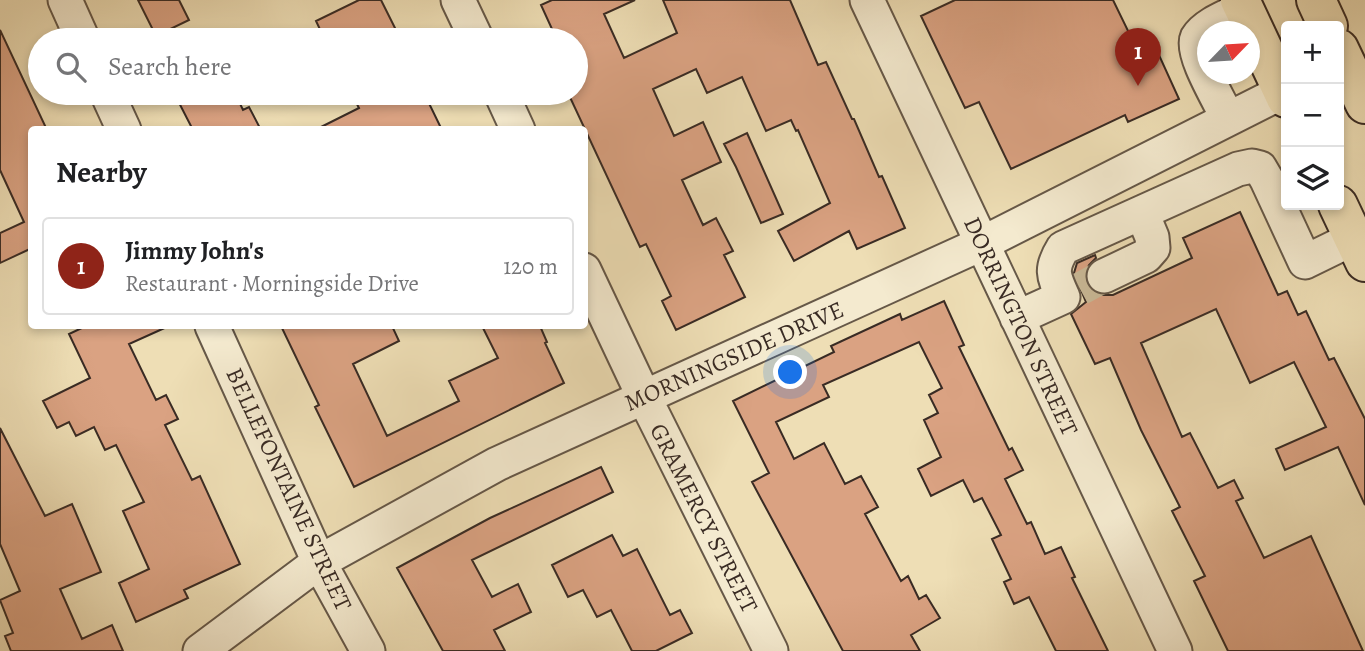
<!DOCTYPE html>
<meta charset="utf-8">
<style>
body{margin:0;font-family:Alegreya,serif;background:#f6f6f6;color:#202124}
.controls{position:absolute;right:21px;top:21px;display:grid;overflow:hidden;border-radius:7px;box-shadow:0 4px 10px #0003}
.controls button{width:63px;height:63px;display:grid;place-items:center;padding:0;border:0;border-bottom:2px solid #e0e0e0;background:#fff;color:#202124;font:35px sans-serif}
.compass{position:absolute;left:1197px;top:21px;width:63px;height:63px;border-radius:50%;background:#fff;box-shadow:0 4px 10px #0003;rotate:65deg}
.you{position:absolute;left:791px;top:373px;width:24px;height:24px;margin:-18px;border:5px solid #fff;border-radius:50%;background:#1a73e8;box-shadow:0 0 0 10px #1a73e833}
.badge{display:grid;place-items:center;width:46px;height:46px;border-radius:50%;background:#8f2418;color:#fff;font-size:23px;font-weight:700}
.pin{position:absolute;translate:-50% -58px;filter:drop-shadow(0 2px 4px #0008)}
.pin::after{content:'';position:absolute;top:37px;width:24px;height:21px;background:inherit;clip-path:polygon(0 0,100% 0,50% 100%)}
.list{margin:0;padding:0;list-style:none}
h2{display:flex;justify-content:space-between;align-items:center;height:91px;margin:0;padding:0 28px;font-size:30px}
h2 small{font-size:23px;font-weight:400;color:#757577}
.list li{display:grid;grid-template-columns:46px 1fr auto;gap:21px;align-items:center;box-sizing:border-box;height:98px;margin:0 14px 14px;padding:0 14px;border:2px solid #e0e0e0;border-radius:7px}
.list b{display:block;font-size:26px;white-space:nowrap}
.list p{margin:0;font-size:23px;white-space:nowrap;color:#757577}
.list em{font-size:23px;font-style:normal;color:#757577}
.icon{flex:none;width:38px;height:38px;fill:none;stroke:currentColor;stroke-width:2;stroke-linecap:round;stroke-linejoin:round}
.map{position:relative;flex:none;width:1365px;height:651px;overflow:hidden}
.search{position:absolute;background:#fff;box-shadow:0 4px 10px #0003;left:28px;top:28px;width:560px;height:77px;display:flex;align-items:center;gap:18px;box-sizing:border-box;padding:0 24px;border-radius:38px;color:#757577;font-size:26px}
.panel{position:absolute;background:#fff;box-shadow:0 4px 10px #0003;left:28px;top:126px;width:560px;height:203px;border-radius:7px}
.map>svg:first-child{display:block}
.building{fill:#daa282;stroke:#392b24;stroke-width:2}
.lines{fill:none;stroke-linecap:round;stroke-linejoin:round}
.minor-tunnel{stroke:#caba98;stroke-width:33;stroke-dasharray:33 17;stroke-linecap:butt}
.minor-casing{stroke:#665848;stroke-width:37}
.major-casing{stroke:#392b24;stroke-width:42}
.minor{stroke:#f4eacf;stroke-width:33}
.major{stroke:#eedeb5;stroke-width:38}
.labels{text-anchor:middle;stroke-width:5;stroke-linejoin:round;paint-order:stroke}
.street-label{font-size:24px;fill:#392b24;stroke:#f4eacf}
</style>
<div class="map">
<svg width="1365" height="651" viewBox="0 0 1365 651">
<rect width="100%" height="100%" fill="#eedeb5"/>
<filter id="stains"><feTurbulence type="fractalNoise" baseFrequency=".00286" numOctaves="4"/><feColorMatrix values="0 0 0 0 .2 0 0 0 0 .09 0 0 0 0 .02 0 0 0 .5 -.17"/></filter>
<radialGradient id="worn" r=".72"><stop offset=".6" stop-color="#630" stop-opacity="0"/><stop offset="1" stop-color="#630" stop-opacity=".3"/></radialGradient>
<!-- building -->
<path class="building" d="M138 0H179L189 20 156 36Z
M359 0H381L401 40H325L316 21Z
M552 0H635L604 14 624 58 677 33 663 0H790L818 65 826 62 852 119H854L879 177 882 176 905 228 857 249 849 231 794 261 778 231 830 203 798 130 796 131 791 120 766 131 742 77 707 93 696 69 653 89 674 136 703 122 721 162 682 180 703 225 716 218 733 251 724 255 745 297 676 330 662 301 671 296 646 244 640 247 568 93H576V40H557L541 5Z
M955 0H1113L1130 35 1141 30 1143 36 1149 33 1179 99 1128 122 1125 115 1011 169 979 102 965 108 921 16Z
M0 30 47 130H32V248L0 263V233L24 222 0 170Z
M174 93H235L243 110 249 107 261 130H193Z
M351 93H424L442 130H315L359 108Z
M747 133 783 214 761 223 736 167 724 144Z
M1240 212 1278 295 1287 291 1298 315 1306 311 1329 360 1334 358 1365 419V505L1338 447 1285 470 1276 449 1326 427 1294 362 1250 383 1216 309 1141 343 1182 437 1190 433 1218 488 1234 480 1243 498 1236 501 1264 558 1311 536 1363 651H1228L1194 581 1205 576 1172 511 1180 507 1141 430 1110 358 1095 364 1071 314 1086 302 1074 273 1077 263 1095 255 1096 258 1089 265 1085 274 1086 284 1094 292 1102 295H1113L1192 258 1183 238Z
M944 301 964 345 959 347 1009 450 1012 448 1023 470 1005 479 1027 524 1031 522 1045 554 1061 547 1075 577 1072 578 1108 651H1056L1029 597 1014 604 1004 582 1011 579 992 539 1001 535 982 498 974 502 963 480 931 496 918 469 941 457 924 420 938 413 929 395 942 388 919 342 823 385 829 397 776 422 794 459 824 443 845 484 861 476 878 507 865 514 901 581 908 576 919 599 926 595 940 618 911 635 920 651H843L752 482 769 473 733 401 834 352 831 346 900 314 902 320Z
M86 326H169L129 344 156 400 166 395 178 419 165 425 192 480 200 476 240 564 184 590 188 598 136 622 119 583 149 569 123 511 144 502 116 445 105 450 94 427 76 436 69 422 57 428 43 401 90 378 69 334Z
M281 326H392L399 341 353 364 387 436 459 401 449 381 498 358 482 326H540L547 342 545 343 564 383 354 487 315 407 319 405Z
M0 428 45 516 72 504 101 572 60 589 82 639 112 625 123 651H11L5 636 13 633 0 600 20 591 0 544Z
M601 467 613 492 472 560 492 597 518 584 531 612 494 630 505 651H443L397 568 490 518Z
M612 535 623 556 637 549 670 615 680 610 692 633 656 651H632L611 610 597 617 583 590 568 597 552 565Z"/>
<g class="lines">
<!-- minor-tunnel -->
<path class="minor-tunnel" d="M1080 289 1104 276"/>
<defs>
<path id="minor" d="M65 0 83 40
M458 0 477 40
M867 0 1175 651
M107 93 124 130
M501 93 518 130
M1228 119C1221 103 1190 53 1197 38 1205 24 1231 15 1244 8
M584 270 644 397 771 651
M1104 276 1146 256 1153 248 1152 237 1142 213
M1017 318 1063 297C1053 275 1050 269 1063 248L1238 169 1252 166 1260 168 1267 180 1305 262 1354 238
M212 326 319 562 368 651
M200 651 319 562 497 464 981 244 1286 90"/>
<path id="major" d="M1240 0 1286 98
M1316 0 1328 26
M1339 49 1365 104
M1338 205 1365 262"/>
</defs>
<!-- minor casing -->
<use href="#minor" class="minor-casing"/>
<!-- major casing -->
<use href="#major" class="major-casing"/>
<!-- minor -->
<use href="#minor" class="minor"/>
<!-- major -->
<use href="#major" class="major"/>
</g>
<g class="labels">
<!-- street labels -->
<g class="street-label">
<text transform="translate(1021 326) rotate(65)" y="8">DORRINGTON STREET</text>
<text transform="translate(734 356) rotate(-24)" y="8">MORNINGSIDE DRIVE</text>
<text transform="translate(289 489) rotate(65)" y="8">BELLEFONTAINE STREET</text>
<text transform="translate(704 518) rotate(63)" y="8">GRAMERCY STREET</text>
</g>
</g>
<rect width="100%" height="100%" filter="url(#stains)"/>
<rect width="100%" height="100%" fill="url(#worn)"/>
</svg>
<div class="controls">
<button>+</button>
<button>−</button>
<button><svg class="icon" aria-label="layers" viewBox="0 0 24 24"><path d="M12 4l9 5-9 5-9-5zM3 14l9 5 9-5"/></svg></button>
</div>
<svg class="compass" viewBox="-18 -18 36 36"><path d="M0-13l5 13h-10z" fill="#e53935"/><path d="M0 13l5-13h-10z" fill="#757577"/></svg>
<div class="you"></div>
<div class="pin badge" style="left:1138px;top:86px">1</div>
<div class="search"><svg class="icon" aria-label="search" viewBox="0 0 24 24"><circle cx="10" cy="10" r="6"/><path d="M15 15l6 6"/></svg>Search here</div>
<section class="panel">
<h2>Nearby<small></small></h2>
<ul class="list">
<li><span class="badge">1</span><div><b>Jimmy John's</b><p>Restaurant · Morningside Drive</p></div><em>120 m</em></li>
</ul>
</section>
</div>
